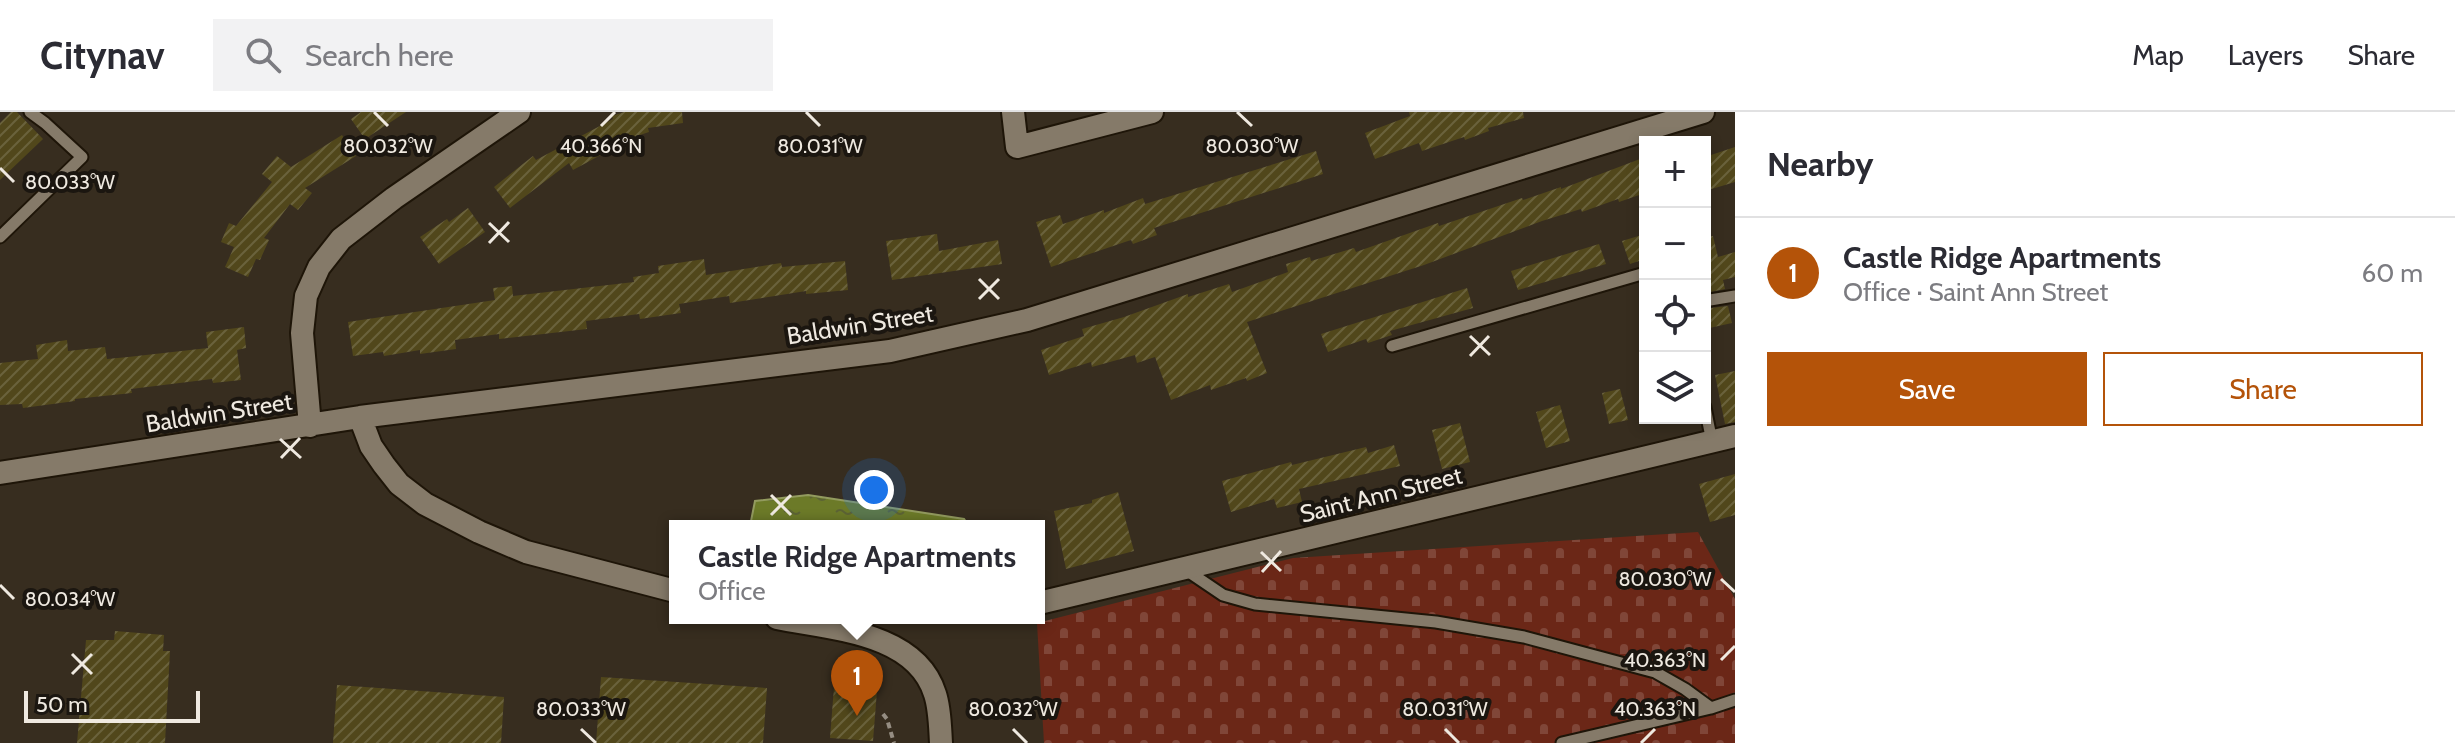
<!DOCTYPE html>
<meta charset="utf-8">
<style>
body{margin:0;font-family:Cabin,sans-serif;background:#f2f2f3;color:#2b2b33}
.controls{position:absolute;right:24px;top:24px;display:grid;overflow:hidden;border-radius:0px;box-shadow:0 4px 12px #0003}
.controls button{width:72px;height:72px;display:grid;place-items:center;padding:0;border:0;border-bottom:2px solid #e1e1e2;background:#fff;color:#2b2b33;font:40px sans-serif}
.scale{position:absolute;left:24px;bottom:20px;width:176px;box-sizing:border-box;padding-left:8px;border:4px solid #efe9e0;border-top:0;font-size:22px;line-height:28px;white-space:nowrap;color:#efe9e0;-webkit-text-stroke:6px #1b1610;paint-order:stroke}
.you{position:absolute;left:874px;top:378px;width:28px;height:28px;margin:-20px;border:6px solid #fff;border-radius:50%;background:#1a73e8;box-shadow:0 0 0 12px #1a73e833}
.badge{display:grid;place-items:center;width:52px;height:52px;border-radius:50%;background:#b45309;color:#fff;font-size:26px;font-weight:700}
.pin{position:absolute;translate:-50% -66px;filter:drop-shadow(0 2px 4px #0008)}
.pin::after{content:'';position:absolute;top:42px;width:28px;height:24px;background:inherit;clip-path:polygon(0 0,100% 0,50% 100%)}
.popup{position:absolute;left:669px;top:408px;width:376px;height:104px;box-sizing:border-box;display:grid;place-content:center;border-radius:0px;background:#fff;filter:drop-shadow(0 2px 6px #0005);font-size:26px;white-space:nowrap;color:#7c7c81}
.popup b{font-size:30px;color:#2b2b33}
.popup::after{content:'';position:absolute;left:50%;top:100%;margin-left:-16px;border:16px solid transparent;border-top-color:#fff}
.list{margin:0;padding:0;list-style:none}
h2{display:flex;justify-content:space-between;align-items:center;height:104px;margin:0;padding:0 32px;font-size:34px}
h2 small{font-size:26px;font-weight:400;color:#7c7c81}
.list li{display:grid;grid-template-columns:52px 1fr auto;gap:24px;align-items:center;box-sizing:border-box;height:112px;padding:0 32px;border-top:2px solid #e1e1e2}
.list b{display:block;font-size:30px;white-space:nowrap}
.list p{margin:0;font-size:26px;white-space:nowrap;color:#7c7c81}
.list em{font-size:26px;font-style:normal;color:#7c7c81}
.actions{display:flex;gap:16px;padding:24px 32px}
.actions a{flex:1;padding:18px 0;border:2px solid #b45309;border-radius:0px;text-align:center;font-size:28px;color:#b45309}
.actions .main{background:#b45309;color:#fff}
.icon{flex:none;width:44px;height:44px;fill:none;stroke:currentColor;stroke-width:2;stroke-linecap:round;stroke-linejoin:round}
.map{position:relative;flex:none;width:1735px;height:631px;overflow:hidden}
header{display:flex;align-items:center;gap:48px;box-sizing:border-box;height:112px;padding:0 40px;background:#fff;border-bottom:2px solid #e1e1e2}
header strong{font-size:38px}
nav{display:flex;gap:44px;margin-inline-start:auto;font-size:28px}
.search{width:560px;height:72px;background:#f2f2f3;display:flex;align-items:center;gap:20px;box-sizing:border-box;padding:0 28px;border-radius:0px;color:#7c7c81;font-size:30px}
main{display:flex}
aside{flex:1;background:#fff}
.map>svg:first-child{display:block}
.cemetery{fill:url(#cemetery-stones)}
.water{fill:url(#water-ripples);stroke:#939b5f;stroke-width:2}
.building{fill:url(#building-hatch)}
.lines{fill:none;stroke-linecap:round;stroke-linejoin:round}
.service-casing{stroke:#1e1508;stroke-width:15}
.minor-casing{stroke:#1e1508;stroke-width:26}
.path{stroke:#958d82;stroke-width:4;stroke-dasharray:6 4;stroke-linecap:butt}
.service{stroke:#857a69;stroke-width:11}
.minor{stroke:#857a69;stroke-width:22}
.ticks{fill:none;stroke:#efe9e0;stroke-width:3}
.labels{text-anchor:middle;stroke-width:8;stroke-linejoin:round;paint-order:stroke}
.street-label{font-size:24px;fill:#efe9e0;stroke:#1b1610}
.ticks-label{font-size:20px;text-anchor:middle;fill:#efe9e0;stroke:#1b1610;stroke-width:8;stroke-linejoin:round;paint-order:stroke}
</style>
<header>
<strong>Citynav</strong>
<div class="search"><svg class="icon" aria-label="search" viewBox="0 0 24 24"><circle cx="10" cy="10" r="6"/><path d="M15 15l6 6"/></svg>Search here</div>
<nav><a>Map</a><a>Layers</a><a>Share</a></nav>
</header>
<main>
<div class="map">
<svg width="1735" height="631" viewBox="0 0 1735 631">
<defs>
<pattern id="cemetery-stones" width="16" height="16" patternUnits="userSpaceOnUse" patternTransform="scale(2)"><rect width="16" height="16" fill="#6b2717"/><path d="M2 7V4a2 2 0 0 1 4 0v3zM10 15v-3a2 2 0 0 1 4 0v3z" fill="#804638"/></pattern>
<pattern id="water-ripples" width="26" height="14" patternUnits="userSpaceOnUse" patternTransform="scale(2)"><rect width="26" height="14" fill="#6c7a28"/><path d="M2 4q2-2 4 0t4 0M15 11q2-2 4 0t4 0" fill="none" stroke="#5c6334"/></pattern>
<pattern id="building-hatch" width="6" height="6" patternUnits="userSpaceOnUse" patternTransform="scale(2)"><rect width="6" height="6" fill="#51471b"/><path d="M-1 1l2-2M0 6l6-6M5 7l2-2" fill="none" stroke="#6a623c"/></pattern>
</defs>
<rect width="100%" height="100%" fill="#372d1f"/>
<!-- cemetery -->
<path class="cemetery" d="M1698 420 1735 487V631H1044L1037 511 1293 446Z"/>
<!-- water -->
<path class="water" d="M808 383 964 407 969 414H803L751 409 755 389Z"/>
<!-- building -->
<path class="building" d="M11 0H17L43 27 0 68V11Z
M361 0H406L365 27 351 7Z
M624 0H682L683 11 648 16 649 20 610 33 612 37 573 58 569 51 510 96 494 75 533 44 536 48 613 7 612 4Z
M1409 0H1523L1524 6 1488 16 1489 19 1465 28 1464 25 1422 39 1419 31 1375 47 1365 21 1410 4Z
M342 23 356 44 305 76 312 81 298 98 290 92 264 126 269 128 260 148 256 147 248 165 225 155 234 135 221 130 229 111 236 114 272 70 262 62 277 44 291 55Z
M1735 35V70L1705 79V45Z
M1316 39 1323 62 1154 116 1157 123 1133 132 1131 128 1051 155 1036 110 1060 103 1063 112 1104 98V101L1143 86 1145 92Z
M1640 47 1645 60V81L1619 90 1618 87 1582 100 1581 97 1542 109 1424 153 1247 210 1267 261 1247 269 1246 266 1211 278 1210 273 1171 288 1155 245 1137 251 1135 243 1092 255 1091 250 1049 263 1041 238 1084 224 1082 217 1124 205 1188 182V185L1229 172 1232 180 1288 160 1286 152 1310 145 1311 149 1354 136 1356 140 1438 111 1439 114 1522 86 1523 88 1561 75V77Z
M468 96 485 120 439 152 420 125 447 107 449 110Z
M937 122 939 139 998 128 1002 152 892 168 886 129Z
M1645 122V147L1630 152 1622 129Z
M1713 124 1718 145 1735 140V165L1723 168 1725 177 1705 181V125Z
M1599 132 1606 152 1518 178 1511 159Z
M704 147 706 163 781 151 782 155 845 149 848 178 806 182V179L730 191 729 184 679 192 681 201 640 207 639 202 586 209 587 217 499 227V222L455 228 456 237 420 242V238L384 244 383 240 353 244 348 210 495 188 493 176 512 174 513 184 634 170 633 165 659 161 658 154Z
M1467 176 1473 196 1390 219 1392 223 1368 231 1366 227 1328 240 1321 222Z
M1728 194 1732 211 1705 217V195L1711 196Z
M244 215 246 236 237 238 241 268 213 271 212 267 131 277 132 281 75 287V289L23 296 22 292 0 293V251L38 247 36 233 67 228 68 239 105 235 107 247 128 245 208 236 206 220Z
M1735 259V310L1725 312 1715 263Z
M1620 277 1628 308 1609 312 1602 281Z
M1560 293 1570 329 1546 336 1536 300Z
M1460 311 1470 350 1442 357 1432 318Z
M1394 333 1400 354 1299 377 1302 390 1277 396 1274 387 1231 400 1222 369 1291 350 1292 353 1366 335 1368 341Z
M1735 362V403L1710 410 1699 372Z
M1118 380 1134 439 1066 457 1054 399 1092 391V388Z
M115 519 164 523 163 539H170L165 631H77L86 528H114Z
M601 565 767 576 763 631H596Z
M337 573 504 585 501 631H333Z
M834 575 877 579 873 629 830 626Z"/>
<g class="lines">
<defs>
<path id="service" d="M0 125 82 45 45 11 30 0
M1710 188 1735 184
M1392 234 1645 161
M1705 295 1712 330
M1186 458 1223 483 1255 492 1436 510 1524 525 1655 560 1685 577 1711 596
M1562 631 1711 596 1735 588"/>
<path id="minor" d="M1013 0 1017 35 1152 0
M360 305 371 334 384 353 399 372 425 392 479 420 526 440 675 479
M310 314 302 221 306 184 319 155 341 127 394 86 519 0
M0 361 360 305 890 239 1027 208 1703 0
M1039 491 1735 324
M777 506C831 517 916 520 935 582 940 597 940 615 941 631"/>
</defs>
<!-- service casing -->
<use href="#service" class="service-casing"/>
<!-- minor casing -->
<use href="#minor" class="minor-casing"/>
<!-- path -->
<path class="path" d="M883 602 887 607 894 631"/>
<!-- service -->
<use href="#service" class="service"/>
<!-- minor -->
<use href="#minor" class="minor"/>
</g>
<!-- ticks -->
<path class="ticks" d="M374 0 388 14M806 0 820 14M1237 0 1252 14M601 14 615 0M0 56 14 70M489 111 509 130M489 131 509 110M979 167 999 187M979 187 999 167M1470 224 1490 243M1470 244 1489 224M280 327 301 346M281 346 300 326M771 383 791 403M771 403 791 383M1261 440 1281 459M1262 460 1281 439M1721 467 1735 480M0 473 14 487M72 542 92 562M1721 548 1735 534M72 562 92 542M581 617 596 631M1013 617 1027 631M1445 617 1459 631M1641 631 1655 617"/>
<g class="labels">
<!-- street labels -->
<g class="street-label">
<text transform="translate(860 213) rotate(-9)" y="8">Baldwin Street</text>
<text transform="translate(219 301) rotate(-9)" y="8">Baldwin Street</text>
<text transform="translate(1381 383) rotate(-14)" y="8">Saint Ann Street</text>
</g>
</g>
<g class="ticks-label">
<text x="388" y="41">80.032°W</text>
<text x="820" y="41">80.031°W</text>
<text x="1252" y="41">80.030°W</text>
<text x="601" y="41">40.366°N</text>
<text x="70" y="77">80.033°W</text>
<text x="1665" y="474">80.030°W</text>
<text x="70" y="494">80.034°W</text>
<text x="1665" y="555">40.363°N</text>
<text x="1655" y="604">40.363°N</text>
<text x="581" y="604">80.033°W</text>
<text x="1013" y="604">80.032°W</text>
<text x="1445" y="604">80.031°W</text>
</g>
</svg>
<div class="controls">
<button>+</button>
<button>−</button>
<button><svg class="icon" aria-label="locate" viewBox="0 0 24 24"><circle cx="12" cy="12" r="6"/><path d="M12 2v4M12 18v4M2 12h4M18 12h4"/></svg></button>
<button><svg class="icon" aria-label="layers" viewBox="0 0 24 24"><path d="M12 4l9 5-9 5-9-5zM3 14l9 5 9-5"/></svg></button>
</div>
<div class="scale">50 m</div>
<div class="you"></div>
<div class="pin badge" style="left:857px;top:604px">1</div>
<div class="popup"><b>Castle Ridge Apartments</b>Office</div>
</div>
<aside>
<h2>Nearby<small></small></h2>
<ul class="list">
<li><span class="badge">1</span><div><b>Castle Ridge Apartments</b><p>Office · Saint Ann Street</p></div><em>60 m</em></li>
</ul>
<div class="actions"><a class="main">Save</a><a>Share</a></div>
</aside>
</main>
